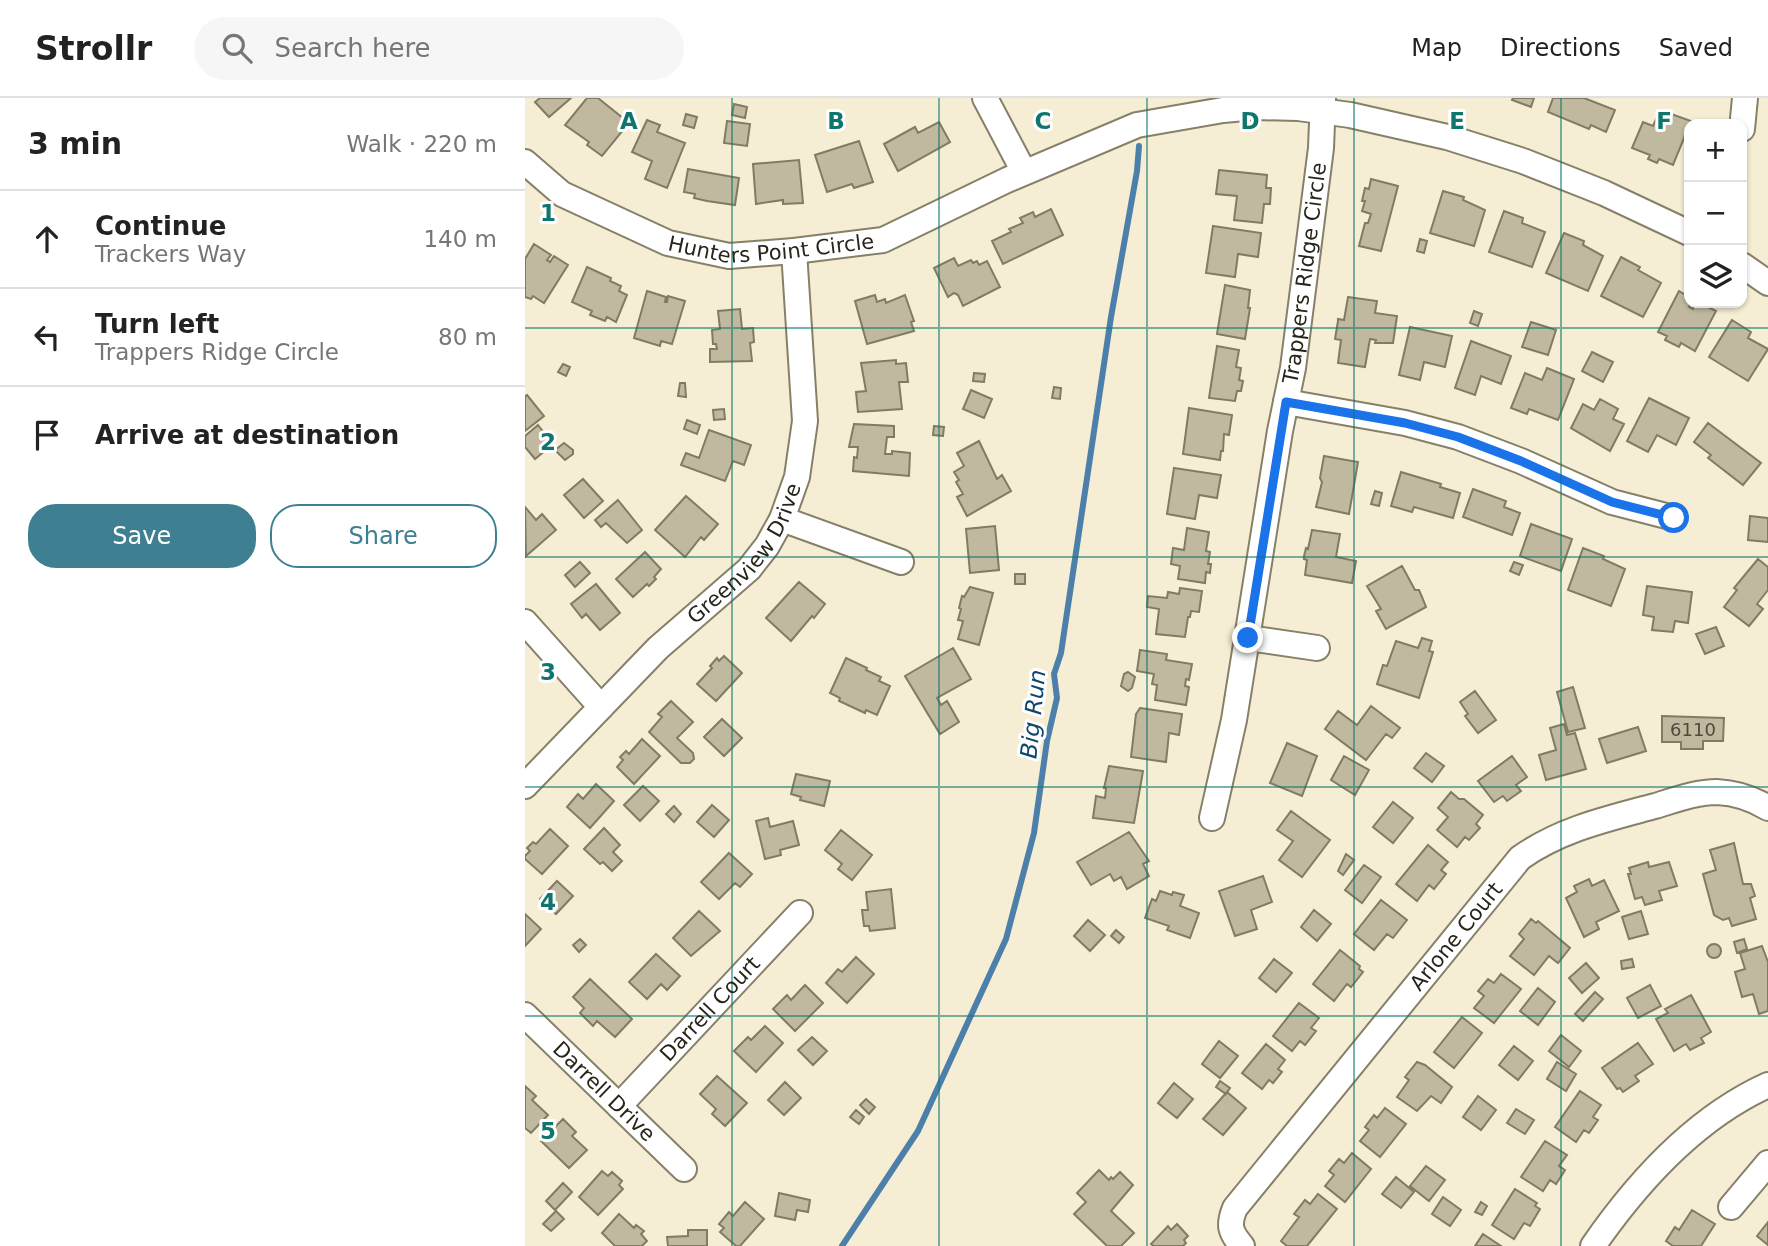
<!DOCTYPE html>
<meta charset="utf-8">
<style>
body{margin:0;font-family:"DejaVu Sans",sans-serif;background:#f6f6f6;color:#222}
.controls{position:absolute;right:21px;top:21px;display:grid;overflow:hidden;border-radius:14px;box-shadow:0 2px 5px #0004}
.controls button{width:63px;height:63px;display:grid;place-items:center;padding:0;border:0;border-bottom:2px solid #e0e0e0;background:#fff;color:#222;font:35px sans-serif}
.stop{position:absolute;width:21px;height:21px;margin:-16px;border:5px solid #1a73e8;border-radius:50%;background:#fff}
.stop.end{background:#1a73e8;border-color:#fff;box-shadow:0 2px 7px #0008}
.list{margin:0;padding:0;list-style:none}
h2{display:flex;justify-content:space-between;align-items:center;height:91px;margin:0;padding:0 28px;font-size:30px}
h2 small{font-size:23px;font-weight:400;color:#767676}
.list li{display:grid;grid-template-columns:46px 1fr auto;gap:21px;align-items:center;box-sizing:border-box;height:98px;padding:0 28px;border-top:2px solid #e0e0e0}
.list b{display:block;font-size:26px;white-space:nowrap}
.list p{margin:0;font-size:23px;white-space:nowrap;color:#767676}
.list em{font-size:23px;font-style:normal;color:#767676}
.actions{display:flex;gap:14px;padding:21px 28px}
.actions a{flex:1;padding:16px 0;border:2px solid #3e8091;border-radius:28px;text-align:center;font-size:24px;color:#3e8091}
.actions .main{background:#3e8091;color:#fff}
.icon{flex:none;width:38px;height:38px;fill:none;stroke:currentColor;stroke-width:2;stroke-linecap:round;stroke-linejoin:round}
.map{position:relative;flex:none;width:1243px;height:1148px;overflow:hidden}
header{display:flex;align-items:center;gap:42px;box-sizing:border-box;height:98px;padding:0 35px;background:#fff;border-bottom:2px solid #e0e0e0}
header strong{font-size:33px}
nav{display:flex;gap:38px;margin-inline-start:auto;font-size:24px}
.search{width:490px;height:63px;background:#f6f6f6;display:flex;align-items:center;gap:18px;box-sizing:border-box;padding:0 24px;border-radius:38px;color:#767676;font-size:26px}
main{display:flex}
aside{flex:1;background:#fff}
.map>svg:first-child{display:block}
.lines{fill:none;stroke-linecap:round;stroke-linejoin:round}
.stream{stroke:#4c80aa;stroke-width:6}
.building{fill:#c0b9a0;stroke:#817b63;stroke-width:2}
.minor-casing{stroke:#878068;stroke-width:28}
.minor{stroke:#fff;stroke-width:24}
.route{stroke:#1a73e8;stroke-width:9}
.grid{fill:none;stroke:#0f766e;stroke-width:2;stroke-opacity:0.55}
.labels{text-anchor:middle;stroke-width:6;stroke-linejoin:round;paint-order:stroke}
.number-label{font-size:18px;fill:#4d493c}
.street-label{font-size:21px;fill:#27241a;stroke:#fff}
.water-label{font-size:23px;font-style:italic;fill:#0c4670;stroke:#fff}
.grid-label{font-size:23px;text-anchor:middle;font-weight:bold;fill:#0f766e;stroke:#fff;stroke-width:6;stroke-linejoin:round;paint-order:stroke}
</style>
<header>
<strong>Strollr</strong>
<div class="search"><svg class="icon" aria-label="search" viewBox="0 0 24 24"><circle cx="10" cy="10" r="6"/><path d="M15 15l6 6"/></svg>Search here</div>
<nav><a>Map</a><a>Directions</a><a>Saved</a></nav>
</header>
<main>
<aside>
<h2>3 min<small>Walk · 220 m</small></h2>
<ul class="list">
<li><svg class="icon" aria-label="ahead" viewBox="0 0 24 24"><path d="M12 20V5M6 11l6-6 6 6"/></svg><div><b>Continue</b><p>Trackers Way</p></div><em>140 m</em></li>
<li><svg class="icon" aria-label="left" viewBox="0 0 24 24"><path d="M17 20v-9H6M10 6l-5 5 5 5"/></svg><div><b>Turn left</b><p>Trappers Ridge Circle</p></div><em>80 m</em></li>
<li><svg class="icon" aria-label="arrive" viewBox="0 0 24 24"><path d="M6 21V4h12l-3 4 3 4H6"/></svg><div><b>Arrive at destination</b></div></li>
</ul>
<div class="actions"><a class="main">Save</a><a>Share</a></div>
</aside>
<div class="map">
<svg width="1243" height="1148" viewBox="0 0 1243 1148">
<rect width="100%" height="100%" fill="#f5eed4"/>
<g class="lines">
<!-- stream -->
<path class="stream" d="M317 1148 393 1033 481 841 509 735 522 643 532 600 529 576 536 555 586 219 612 73 614 48"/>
</g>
<!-- building -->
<path class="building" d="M15 0H46L24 19 10 4Z
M62 0H73L104 25 77 58 62 47 64 44 40 27Z
M988 0H1009L1006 9 987 2Z
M1028 0H1059L1090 12 1081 34 1066 27 1064 31 1023 14Z
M209 6 222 9 220 20 207 17Z
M1135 12 1166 23 1148 67 1134 61 1132 65 1123 61 1125 57 1107 50 1118 24 1128 28Z
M161 16 172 19 169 30 158 27Z
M122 22 135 27 132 34 160 45 142 90 120 81 127 63 107 54Z
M202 23 225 26 222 48 199 45Z
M414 24 425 44 373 73 359 46 390 29 393 35Z
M334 43 348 84 329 90 327 86 302 94 290 57Z
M274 62 278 105 258 106V102L231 106 228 66Z
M163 71 214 80 210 107 182 103 169 100 170 96 159 94Z
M694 72 742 77 741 90H746L745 106H739L737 125 709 122 712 98 691 96Z
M846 81 873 88 856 153 834 148 840 125H843L846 116 837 113 840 103H837L840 90 844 91Z
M918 93 939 99 938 102 960 112 949 148 905 135Z
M526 111 538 137 478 166 467 143 486 134 484 131 498 125 495 120 508 114 510 119Z
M979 113 998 120 997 125 1020 134 1007 169 964 154Z
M688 128 736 135 733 159 713 156 710 179 681 175Z
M1039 135 1059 143 1058 147 1078 158 1063 193 1021 175Z
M895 141 902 143 899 155 892 153Z
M9 146 26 157 22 162 25 164 29 158 43 167 19 205 8 198 6 201 0 199V161Z
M1096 159 1115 169 1113 172 1136 185 1118 219 1076 198Z
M429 160 433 168 446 162 448 165 452 163 454 167 462 163 475 189 438 208 433 197 429 195 423 199 409 170Z
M62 169 86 180 85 183 96 188 94 193 102 197 91 224 82 219 80 223 65 217 67 213 47 204Z
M700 187 725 192 723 210H725L720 241 692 236Z
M122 193 141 199 140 204H142L143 198 160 203 147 246 136 243 135 248 109 240Z
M1154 193 1164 199V205H1167L1164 209 1168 211 1171 205H1175L1191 213 1170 253 1156 245 1154 249 1140 242 1142 238 1133 234Z
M350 197 352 204 360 201 361 205 380 197 389 223 386 224 389 233 342 246 330 203Z
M823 199 852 203 850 215 872 218 868 245H850L851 242 845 241 840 269 813 265 816 242 810 241 813 223V221L819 222Z
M215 211 217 231 228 230 229 244 225 245 227 263 185 264V251H192L191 246H188L187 232 195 231 193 213Z
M949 213 957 216 953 228 945 225Z
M1207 222 1226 234 1223 240 1243 251 1223 283 1184 259Z
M1006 224 1031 232 1023 257 997 249Z
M885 229 927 238 920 269 899 264 895 282 874 277Z
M946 243 986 258 976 286 956 278 950 297 930 290Z
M692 248 714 252 711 269 716 270 714 282 718 283 716 293H712L710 303 684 300Z
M1067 254 1088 264 1078 284 1057 273Z
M371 262V266L381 265 383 284H374L377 311 333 314 331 294 341 293 336 265Z
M38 266 45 269 41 278 33 274Z
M1022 270 1049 281 1033 322 1004 311 1002 316 986 310 1000 275 1017 282Z
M449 275 460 276 459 284 448 283Z
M155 285H160L161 299 153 298Z
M529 289 536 290 535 301 527 300Z
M446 292 467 301 459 320 438 311Z
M2 297 19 318 0 333V298Z
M1124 300 1164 320 1151 347 1132 337 1123 354 1102 343Z
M1075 301 1093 311 1088 321 1099 326 1085 353 1046 330 1058 306 1069 312Z
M664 310 707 317 704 337 699 336 698 353H696L695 362 658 356Z
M199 311 200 321 189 322 188 312Z
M162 322 175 327 172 336 159 331Z
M1183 325 1236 365 1218 387 1183 360 1186 357 1169 344Z
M329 326 369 328V339H362L360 356H367V353L385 355 384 378 328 373 329 359 332 360 333 349H324Z
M13 327 28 346 10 361 0 349V338Z
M409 328 419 329 418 338 408 337Z
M184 332 226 347 219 367 208 363 200 383 156 367 161 355 174 360Z
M454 343 472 381 477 377 486 393 442 418 432 399 438 396 431 384 434 382 429 374 439 368 432 355Z
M39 345 48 352V356L40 362 30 352Z
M799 358 833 364 824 416 791 409 797 384 795 380Z
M649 370 696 377 692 400 674 397 670 421 642 416Z
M876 374 916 386 915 389 935 395 928 420 889 409 887 414 866 408Z
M58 381 78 403 59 420 39 397Z
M948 391 981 403 979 409 995 415 987 437 938 419Z
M850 393 857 395 854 408 846 406Z
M161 398 193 426 179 442 176 439 160 459 130 432Z
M93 402 117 432 102 445 81 425 76 429 70 422Z
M0 409 11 422 17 416 31 432 1 458Z
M1225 418 1243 420V444L1223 442Z
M1006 426 1047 441 1036 473 995 458Z
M470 428 474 472 445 475 441 431Z
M662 430 684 434 681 453 685 454 683 466H686L685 475 681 474 680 485 653 481 655 468 646 466 648 450 659 452Z
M787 432 815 436 811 459 831 463 827 485 780 477 782 462 779 461V458L781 450 783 451Z
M1058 450 1079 458 1078 461 1100 471 1086 508 1043 492Z
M120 454 136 471 129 479 131 481 124 488 122 486 108 499 91 481Z
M1233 461 1243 469V492L1232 506 1238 511 1224 528 1199 509 1212 492 1209 490Z
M55 464 65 475 50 489 40 477Z
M989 464 998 467 994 477 985 473Z
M877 468 890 492H894L897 499 901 509 861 531 851 513 856 511 842 488Z
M490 476H500V486H490Z
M274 484 300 506 289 520 287 518 266 543 241 520Z
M71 486 95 515 75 532 61 516 57 520 46 506Z
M1122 488 1167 494 1163 525 1150 523 1148 534 1127 532 1129 519 1118 517Z
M445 489 468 495 454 547 433 541 438 523 433 522 436 511 434 510 437 498 439 499Z
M655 490 677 493 674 514 666 513 665 519H663L660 539 631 536 634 511 622 509 623 498 642 500 643 494 654 496Z
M1191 529 1199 548 1180 556 1171 536Z
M897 540 907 543 904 553 908 554 894 600 852 586 858 567 862 568 871 543 893 550Z
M428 550 446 581 412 600 416 607 422 603 434 624 415 636 380 578Z
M615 552 642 556 641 562 667 566 664 582 661 581 660 588 664 589 661 607 630 602 632 587 627 586 629 576 612 573Z
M199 558 217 575 191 603 172 586 187 570 185 568 192 560 194 563Z
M321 560 342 570 341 572 356 579 354 583 365 588 352 617 341 612 340 615 314 603 315 600 305 595Z
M603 574 610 579 607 590 603 593 596 588 599 576Z
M1048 589 1060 630 1043 634 1032 594Z
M950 593 971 622 953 635 940 618 943 616 935 604Z
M146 603 168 624 152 640 168 655 169 661 165 665H156L124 634 137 619 133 616Z
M846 608 875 630 867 640 861 636 841 662 800 631 813 613 832 627Z
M615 610 657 616 654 637 644 635 641 664 606 659 611 616Z
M1137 618 1199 620 1198 643H1178V651H1156V644H1137Z
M197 621 217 640 199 658 179 639Z
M1039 626 1042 637 1050 635 1061 671 1021 682 1014 657 1031 652 1025 630Z
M1113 629 1121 653 1082 665 1074 641Z
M117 641 135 658 109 686 92 669 98 662 95 659 101 653 104 656Z
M762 645 792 658 777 698 745 685Z
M901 655 919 668 907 684 889 670Z
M819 658 844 672 830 697 806 682Z
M987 658 1002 679 991 687 996 693 982 703 978 698 969 704 953 683Z
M584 668 618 673 609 725 568 720 571 698 580 700 581 690H579Z
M271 676 305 683 299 708 275 702 276 699 266 696Z
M71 686 89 703 65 730 42 709 53 696 58 701Z
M118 688 134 703 115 723 99 707Z
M926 694 934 701H939L958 717 951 726 955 730 944 742 940 739 932 749 912 732 923 719 913 710Z
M868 704 888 720 868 745 848 729Z
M187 707 204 722 189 739 172 724Z
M149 708 156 716 149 724 141 716Z
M766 713 805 742 777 779 754 762 768 743 752 732Z
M243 720 245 729 268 723 274 747 255 752 256 757 240 761 231 723Z
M79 730 95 747 88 754 97 763 87 773 78 764 75 766 59 751Z
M25 731 43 748 17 776 0 761V758L5 753 2 750 8 744 11 746Z
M316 732 347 757 327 782 313 771 317 766 300 752Z
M604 734 624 763 618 766 624 778 602 791 596 779 589 783 585 776 566 787 552 764Z
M1209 745 1218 786H1226L1230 798 1225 800 1231 821 1207 828 1204 820 1198 822 1189 817 1178 776 1191 772 1185 752Z
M903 747 923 764 916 772 921 776 909 791 904 787 892 803 871 786Z
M204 755 227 776 215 789 210 785 194 801 176 784Z
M821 756 829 762 818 777 813 773Z
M1123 764 1124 769 1144 764 1152 788 1134 793 1137 802 1120 807 1117 799 1110 801 1103 776H1106L1104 770Z
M839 767 856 779 837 805 820 792Z
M738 778 747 804 726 812 732 831 710 838 694 793Z
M1064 781 1067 788 1079 782 1094 813 1071 824 1074 831 1059 839 1041 800 1052 794 1049 788Z
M32 783 48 798 31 816 15 801Z
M366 791 370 830 345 833 344 828H339L337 812H343L341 794Z
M635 793 647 797 648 794 659 797 655 808 674 815 665 840 642 832 644 828 620 820 627 801 631 803Z
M856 802 882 822 868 840 862 836 849 852 829 836Z
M789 812 806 826 792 843 776 829Z
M174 813 195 833 166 858 148 840Z
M1116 813 1123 836 1104 841 1097 819Z
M0 816 16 831 0 848Z
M1006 821 1011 825 1013 823 1045 850 1033 865 1024 858 1009 877 985 858 999 841 994 836Z
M563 822 580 837 565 853 549 838Z
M591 832 599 839 594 845 586 838Z
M55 841 61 847 54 854 48 847Z
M1219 841 1222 851 1212 855 1209 844Z
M1182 853a7 7 0 1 1 14 0a7 7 0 1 1-14 0Z
M1237 848 1243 864V913L1234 916 1228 896 1217 899 1210 874 1220 871 1215 855Z
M815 852 835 868 834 871 838 874 826 889 822 886 809 903 788 886Z
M131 856 155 878 142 892 136 886 122 901 104 884Z
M331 859 349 876 322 905 301 885 313 871 317 874Z
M749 861 767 875 751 894 734 880Z
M1107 861 1109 869 1097 871 1096 863Z
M1061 865 1074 880 1057 895 1044 880Z
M976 876 996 891 969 925 949 910 959 898 953 893 963 881 969 885Z
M65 881 107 921 90 939 72 923 68 928 55 915 59 910 48 899Z
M280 887 298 905 270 933 248 911 262 897 266 902Z
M1125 887 1136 908 1113 920 1102 900Z
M1013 890 1030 904 1013 927 995 913Z
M1070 894 1078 901 1058 923 1050 916Z
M1166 897 1186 934 1176 940 1179 945 1165 952 1161 946 1149 953 1131 921 1143 915 1140 911Z
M774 905 794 920 786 930 791 933 780 947 775 943 767 953 748 938Z
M937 919 957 935 929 970 909 954Z
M240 928 258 945 231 974 209 953 223 939 226 942Z
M1036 937 1056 953 1044 969 1024 953Z
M287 939 302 953 288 967 273 952Z
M694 943 713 958 695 980 677 966Z
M1113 945 1128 966 1110 978 1114 983 1098 994 1095 990 1092 991 1077 970Z
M741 946 760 962 753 971 757 974 748 985 744 982 737 991 717 975Z
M989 948 1008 963 993 982 974 967Z
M892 964 900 967 927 989 916 1005 906 998 892 1013 872 999 884 982 880 979Z
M1032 964 1051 976 1041 993 1022 981Z
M192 978 222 1005 200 1028 187 1016 191 1011 175 996Z
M695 983 705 990 701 996 691 989Z
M260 984 276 1000 259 1017 243 1002Z
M649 985 668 1001 652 1020 633 1005Z
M0 988 11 998 7 1002 23 1017 6 1035 0 1030Z
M1055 993 1076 1007 1068 1019 1073 1022 1064 1035 1059 1032 1051 1044 1030 1029Z
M702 994 721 1010 698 1037 678 1021Z
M953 998 971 1012 956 1032 938 1019Z
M341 1001 350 1009 344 1016 335 1007Z
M860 1010 881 1026 855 1059 835 1043 844 1032 840 1029 849 1017 852 1020Z
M991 1011 1009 1022 1000 1036 982 1025Z
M331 1012 339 1019 334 1026 325 1019Z
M38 1021 51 1034 47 1038 62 1052 44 1070 16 1043Z
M1020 1043 1042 1057 1034 1068 1040 1072 1037 1077 1031 1086 1025 1082 1018 1093 996 1079Z
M827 1055 846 1071 820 1104 800 1088 809 1077 804 1073 814 1061 819 1065Z
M901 1068 920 1082 904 1103 885 1088Z
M574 1072 584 1082 586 1079 588 1081 595 1074 608 1087 586 1113 609 1135 596 1148H582L549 1116 561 1104 552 1095Z
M77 1073 83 1078 87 1074 97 1083 94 1087 98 1091 73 1117 54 1099Z
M871 1079 889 1094 876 1110 857 1096Z
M38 1085 47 1094 30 1112 21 1103Z
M990 1091 1012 1105 1010 1108 1015 1111 1005 1128 999 1125 989 1141 967 1127Z
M254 1095 285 1102 283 1114 272 1112 270 1122 250 1118Z
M793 1096 812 1111 782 1148H762L756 1143 774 1119 769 1116 780 1102 785 1106Z
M918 1099 936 1112 925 1128 907 1116Z
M220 1104 239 1121 215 1148H211L195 1134 199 1130 194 1126 204 1114 208 1118Z
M956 1104 962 1108 957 1117 950 1114Z
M1167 1112 1190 1126 1176 1148H1148L1141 1143 1150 1129 1154 1132Z
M31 1113 39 1121 26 1133 18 1126Z
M94 1116 109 1130 111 1127 119 1133 116 1136 122 1143 117 1148H90L77 1135Z
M1243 1124V1147L1232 1138Z
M652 1126 663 1138 659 1142 661 1145 658 1148H629L626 1146 643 1128 646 1132Z
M163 1132H182V1148H143L142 1139 163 1138Z
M958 1136 976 1148H950Z"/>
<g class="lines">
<defs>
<g id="minor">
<path d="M460 0 499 74"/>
<path d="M1217 31 1220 0"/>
<path id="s1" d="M0 64 37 96 143 145 204 158 269 153 358 142 482 82 612 27 698 12 731 9 773 10 825 17 922 39 998 63 1079 95 1164 135"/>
<path d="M1217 167 1243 185"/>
<path d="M761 304 880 325 933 339 996 363 1087 404 1149 420"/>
<path d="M257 421 376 464"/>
<path d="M0 524 76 609"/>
<path d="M723 540 792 550"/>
<path id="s2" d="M0 688 133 550 224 471 242 448 257 421 272 379 280 323 269 153"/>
<path id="s3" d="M687 720 709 622 755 333 768 270 796 50 798 0"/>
<path id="s4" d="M0 917 159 1071"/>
<path id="s5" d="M94 1008 275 815"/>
<path d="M1206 1109 1243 1065"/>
<path id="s6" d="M717 1148C705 1134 703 1127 710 1110L995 760C1036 731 1082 721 1130 708 1150 702 1171 694 1192 694 1211 695 1227 700 1243 710"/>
<path d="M1068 1148C1113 1083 1170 1020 1243 987"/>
</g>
</defs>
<!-- minor casing -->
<use href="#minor" class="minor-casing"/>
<!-- minor -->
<use href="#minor" class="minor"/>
</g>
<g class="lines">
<!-- route -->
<path class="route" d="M723 540 761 304 880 325 933 339 996 363 1087 404 1149 420"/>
</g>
<!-- grid -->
<path class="grid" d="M207 0V1148M414 0V1148M622 0V1148M829 0V1148M1036 0V1148M0 230H1243M0 459H1243M0 689H1243M0 918H1243"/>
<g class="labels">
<!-- number labels -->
<g class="number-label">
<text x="1168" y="638">6110</text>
</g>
<!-- street labels -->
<g class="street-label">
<text dy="7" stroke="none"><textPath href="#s1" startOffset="270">Hunters Point Circle</textPath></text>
<text dy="7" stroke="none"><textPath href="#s3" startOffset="553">Trappers Ridge Circle</textPath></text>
<text dy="7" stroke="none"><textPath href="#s2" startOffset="322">Greenview Drive</textPath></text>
<text dy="7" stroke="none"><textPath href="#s6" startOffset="392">Arlone Court</textPath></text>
<text dy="7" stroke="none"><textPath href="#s5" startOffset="133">Darrell Court</textPath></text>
<text dy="7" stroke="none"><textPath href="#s4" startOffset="110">Darrell Drive</textPath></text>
</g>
<!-- water labels -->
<g class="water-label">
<text transform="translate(508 616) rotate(-84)" y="8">Big Run</text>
</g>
</g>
<g class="grid-label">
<text x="104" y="31">A</text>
<text x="311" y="31">B</text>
<text x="518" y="31">C</text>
<text x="725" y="31">D</text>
<text x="932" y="31">E</text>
<text x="1139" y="31">F</text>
<text x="23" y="123">1</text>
<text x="23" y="352">2</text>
<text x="23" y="582">3</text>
<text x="23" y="812">4</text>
<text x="23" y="1041">5</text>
</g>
</svg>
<div class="controls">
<button>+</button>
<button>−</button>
<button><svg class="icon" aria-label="layers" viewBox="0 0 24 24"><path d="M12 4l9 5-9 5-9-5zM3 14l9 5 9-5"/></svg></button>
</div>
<div class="stop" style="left:1149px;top:420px"></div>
<div class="stop end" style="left:723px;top:540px"></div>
</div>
</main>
